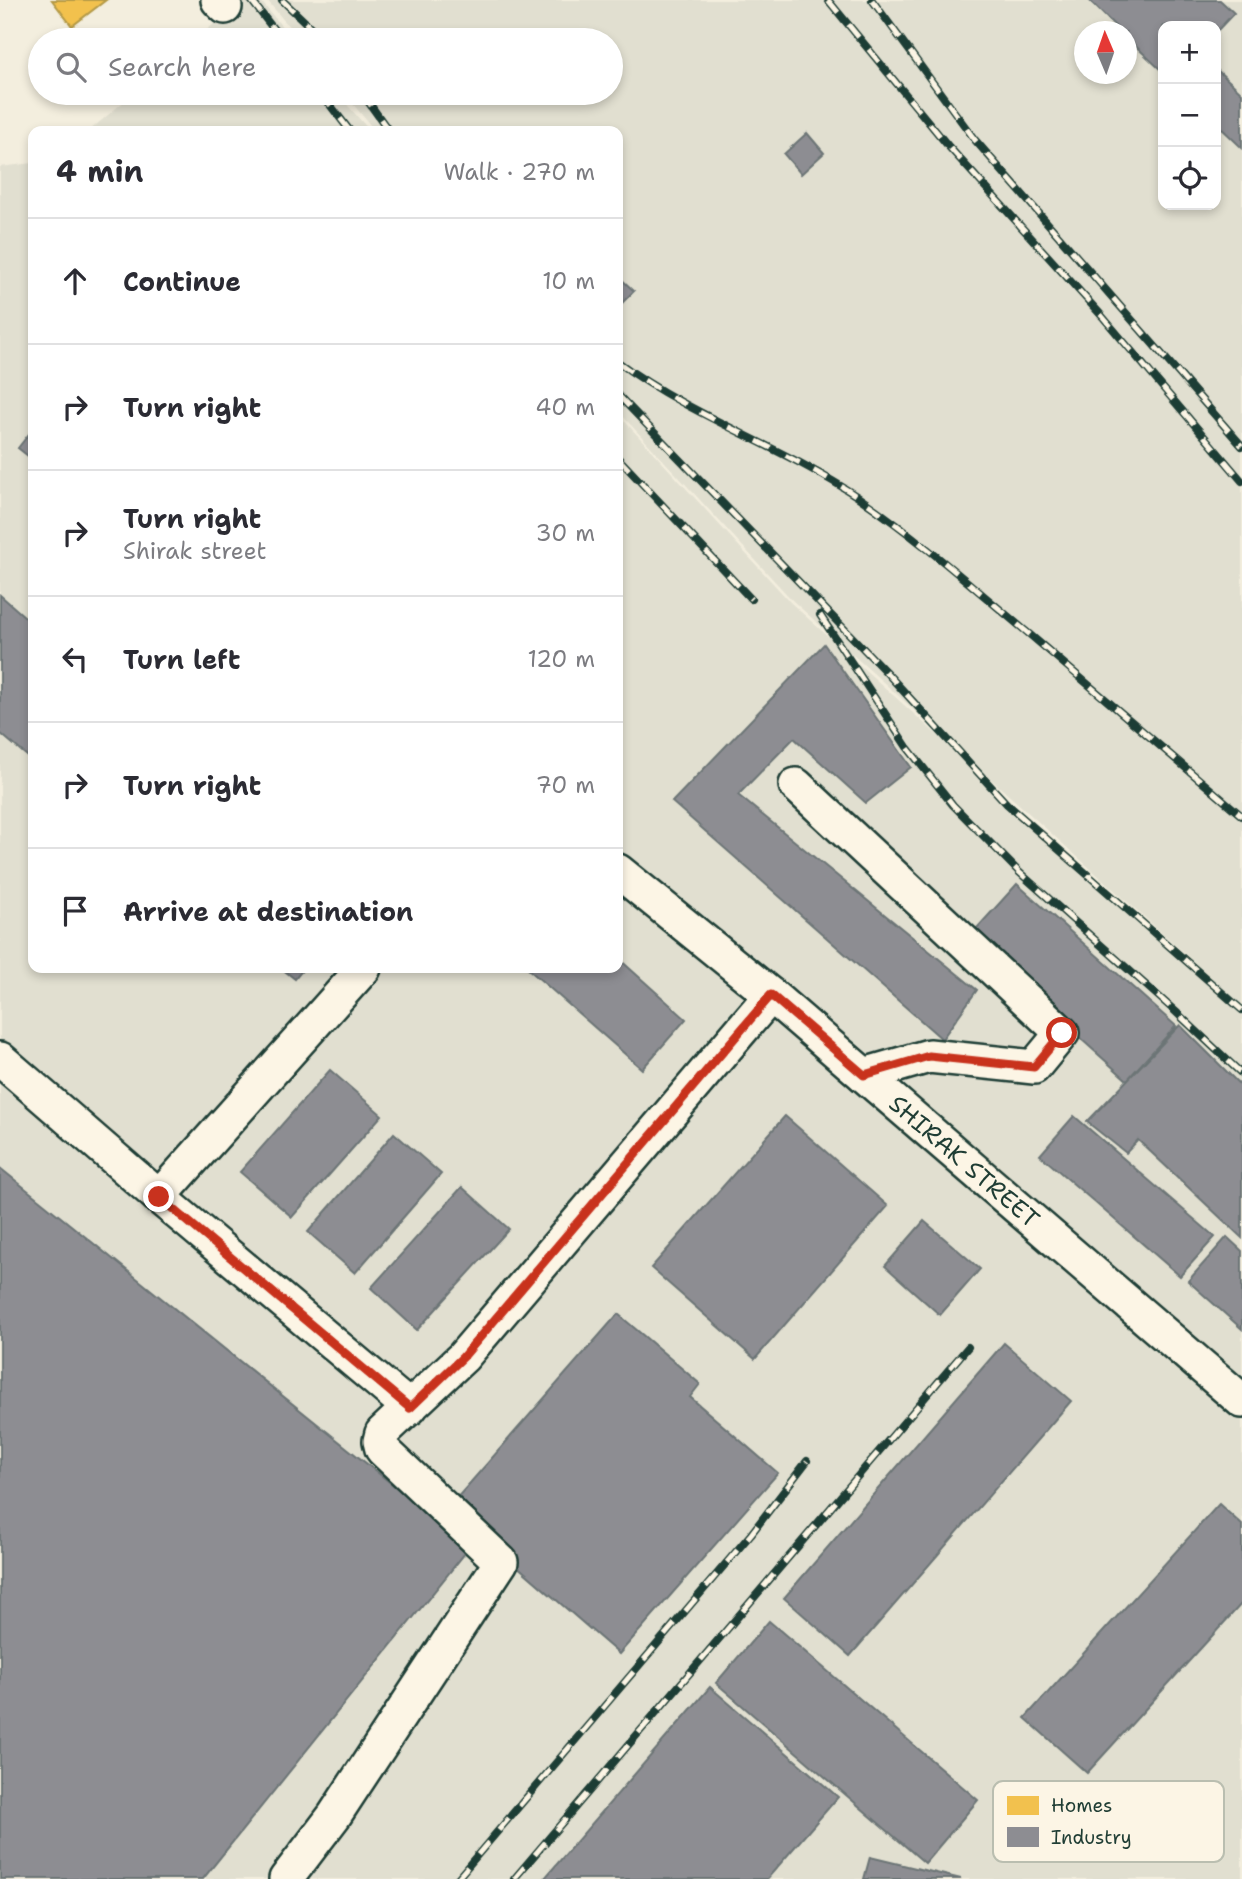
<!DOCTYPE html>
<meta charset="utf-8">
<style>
body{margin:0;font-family:"Shantell Sans",sans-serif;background:#f2f2f3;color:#2b2b33}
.controls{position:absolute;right:21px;top:21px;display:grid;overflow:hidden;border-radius:14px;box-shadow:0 4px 10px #0003}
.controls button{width:63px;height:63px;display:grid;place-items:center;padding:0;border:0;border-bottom:2px solid #e1e1e2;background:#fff;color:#2b2b33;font:35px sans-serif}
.compass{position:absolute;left:1074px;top:21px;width:63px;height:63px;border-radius:50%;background:#fff;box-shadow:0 4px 10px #0003;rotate:358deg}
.stop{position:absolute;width:21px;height:21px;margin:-16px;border:5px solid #c8321e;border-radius:50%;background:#fff}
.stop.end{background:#c8321e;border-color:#fff;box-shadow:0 2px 7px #0008}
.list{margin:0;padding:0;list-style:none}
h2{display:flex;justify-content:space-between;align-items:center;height:91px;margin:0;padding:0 28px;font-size:30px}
h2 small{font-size:23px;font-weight:400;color:#7c7c81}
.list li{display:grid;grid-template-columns:46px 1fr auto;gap:21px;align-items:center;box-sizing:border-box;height:126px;padding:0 28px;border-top:2px solid #e1e1e2}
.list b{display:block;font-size:26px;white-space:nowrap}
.list p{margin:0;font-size:23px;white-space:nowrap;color:#7c7c81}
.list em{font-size:23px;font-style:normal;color:#7c7c81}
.icon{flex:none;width:38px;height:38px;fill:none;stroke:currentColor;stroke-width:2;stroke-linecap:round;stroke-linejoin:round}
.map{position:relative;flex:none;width:1242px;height:1879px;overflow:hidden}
.search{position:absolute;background:#fff;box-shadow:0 4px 10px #0003;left:28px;top:28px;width:595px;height:77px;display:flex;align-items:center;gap:18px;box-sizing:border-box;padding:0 24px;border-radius:38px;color:#7c7c81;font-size:26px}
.panel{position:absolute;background:#fff;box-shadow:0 4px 10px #0003;left:28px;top:126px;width:595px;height:847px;border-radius:14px}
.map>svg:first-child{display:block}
.built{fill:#e1dfd0;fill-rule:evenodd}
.homes{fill:#f2c14e;stroke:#b39946;stroke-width:2}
.industry{fill:#8d8d92;stroke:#6c7576;stroke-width:2}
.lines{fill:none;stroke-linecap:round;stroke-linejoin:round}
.minor-casing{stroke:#1f3d34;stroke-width:38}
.minor{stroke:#fcf5e5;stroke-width:33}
.rail-casing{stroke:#1f3d34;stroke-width:8}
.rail{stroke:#fcf5e5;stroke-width:5;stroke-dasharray:16;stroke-linecap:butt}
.route{stroke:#c8321e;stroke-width:9}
.labels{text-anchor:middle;stroke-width:7;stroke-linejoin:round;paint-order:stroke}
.street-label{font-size:24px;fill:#1f3d34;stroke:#fcf5e5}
.key{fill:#fcf5e5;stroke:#babeb0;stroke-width:2}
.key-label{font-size:19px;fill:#1f3d34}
</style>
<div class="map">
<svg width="1242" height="1879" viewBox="0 0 1242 1879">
<rect width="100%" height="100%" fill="#f3eede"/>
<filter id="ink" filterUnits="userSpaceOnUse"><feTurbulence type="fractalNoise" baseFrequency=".0143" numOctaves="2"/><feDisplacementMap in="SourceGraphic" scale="14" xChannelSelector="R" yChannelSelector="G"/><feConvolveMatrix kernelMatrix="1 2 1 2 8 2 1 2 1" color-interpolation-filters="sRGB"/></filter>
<g filter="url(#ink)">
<!-- built -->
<path class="built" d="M242 0H260L293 40H195Z
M267 0H1242V1005L793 601 618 411V131H375L344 93H611V40H300ZM1163 26H1216V205H1163ZM1084 32H1126V74H1084Z
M134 93H337L370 131H89Z
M33 163V968H618V414L791 603 1242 1010V1879H0V167Z"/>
<!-- homes -->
<path class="homes" d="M52 0H106L72 26Z"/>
<!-- industry -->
<path class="industry" d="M1089 0H1220L1234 13 1216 32V26H1163V72L1126 37V32H1121Z
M1216 69 1242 93V148L1216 123Z
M807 133 824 153 801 174 784 154Z
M618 276 634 291 618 307Z
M33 429V460L18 448Z
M0 595 33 624V761L0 733Z
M824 644 911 767 866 803 794 738 738 795 977 990 942 1039 672 802Z
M1017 884 1176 1026 1127 1080 968 938Z
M618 958 686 1019 642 1069 527 968H618Z
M281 968H304L295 979Z
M1180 1025 1242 1087V1238L1138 1140 1126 1153 1087 1122Z
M330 1070 382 1115 292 1217 240 1172Z
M785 1116 888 1206 755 1359 651 1268Z
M1074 1116 1215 1237 1180 1276 1040 1155Z
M394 1133 441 1174 355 1273 308 1232Z
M0 1168 470 1547 203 1879H0Z
M462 1187 509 1229 417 1330 371 1288Z
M924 1221 980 1269 940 1315 885 1266Z
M1227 1237 1242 1251V1329L1188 1281Z
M618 1314 700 1384 690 1397 778 1473 619 1654 449 1507Z
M1004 1343 1071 1401 850 1656 784 1598Z
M1219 1504 1242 1525V1603L1087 1773 1025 1718Z
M769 1621 978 1800 925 1863 716 1683Z
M710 1687 838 1797 767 1879H544Z
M870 1857 961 1879H864Z"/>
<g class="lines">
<defs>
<g id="minor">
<path d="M218 0 225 7"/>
<path d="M796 785 1062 1033 1034 1067 929 1056 864 1075"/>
<path id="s1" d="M618 871 771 995 1242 1401"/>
<path d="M0 1059 159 1197 364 968"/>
<path d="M159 1197 410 1408"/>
<path d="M286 1879 334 1816 501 1562 382 1449 380 1441 382 1433 463 1357 771 995"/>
</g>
</defs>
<!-- minor casing -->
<use href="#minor" class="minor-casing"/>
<!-- minor -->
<use href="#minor" class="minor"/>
<defs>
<path id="rail" d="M251 0 282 40
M282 0 324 40
M828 0 949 147 1102 316 1242 481
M872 0 975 140 1242 446
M321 93 350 131
M362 93 389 131
M618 362C692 417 781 446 858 497 918 538 972 586 1028 633 1099 694 1171 755 1242 816
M618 395 885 671 1007 804 1242 1010
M618 458 751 599
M820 615 907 747 953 805 1019 872 1176 1012 1242 1074
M457 1879 751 1534 807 1461
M514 1879 968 1347"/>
</defs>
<!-- rail casing -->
<use href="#rail" class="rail-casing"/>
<!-- rail -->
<use href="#rail" class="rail"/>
</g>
</g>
<g class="lines" filter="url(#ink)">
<!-- route -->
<path class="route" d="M159 1197 410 1408 463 1357 771 995 864 1075 929 1056 1034 1067 1062 1033"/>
</g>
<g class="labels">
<!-- street labels -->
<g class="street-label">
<text dy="8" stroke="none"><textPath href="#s1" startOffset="452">SHIRAK STREET</textPath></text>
</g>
</g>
<!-- legend -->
<rect x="993" y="1781" width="231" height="81" rx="10" class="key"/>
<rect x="1007" y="1796" width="32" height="19" fill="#f2c14e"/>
<rect x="1007" y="1827" width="32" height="20" fill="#8d8d92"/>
<g class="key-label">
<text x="1051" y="1812">Homes</text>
<text x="1051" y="1844">Industry</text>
</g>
</svg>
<div class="controls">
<button>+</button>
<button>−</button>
<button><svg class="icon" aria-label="locate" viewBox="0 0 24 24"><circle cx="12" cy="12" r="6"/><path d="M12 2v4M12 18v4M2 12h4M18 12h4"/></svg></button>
</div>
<svg class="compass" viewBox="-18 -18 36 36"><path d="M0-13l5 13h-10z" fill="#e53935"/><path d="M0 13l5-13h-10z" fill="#7c7c81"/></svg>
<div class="stop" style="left:1062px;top:1033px"></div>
<div class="stop end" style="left:159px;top:1197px"></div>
<div class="search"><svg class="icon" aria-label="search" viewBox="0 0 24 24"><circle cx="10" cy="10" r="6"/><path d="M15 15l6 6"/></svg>Search here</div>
<section class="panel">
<h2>4 min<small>Walk · 270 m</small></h2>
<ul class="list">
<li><svg class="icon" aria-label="ahead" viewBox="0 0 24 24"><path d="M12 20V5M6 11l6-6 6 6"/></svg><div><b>Continue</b></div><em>10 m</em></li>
<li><svg class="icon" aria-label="right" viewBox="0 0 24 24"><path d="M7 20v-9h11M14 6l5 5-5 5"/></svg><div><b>Turn right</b></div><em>40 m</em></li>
<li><svg class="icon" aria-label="right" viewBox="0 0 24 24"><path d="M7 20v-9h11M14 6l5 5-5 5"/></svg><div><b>Turn right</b><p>Shirak street</p></div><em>30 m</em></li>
<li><svg class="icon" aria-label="left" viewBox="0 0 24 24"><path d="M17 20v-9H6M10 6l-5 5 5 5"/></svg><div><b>Turn left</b></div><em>120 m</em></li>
<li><svg class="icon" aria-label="right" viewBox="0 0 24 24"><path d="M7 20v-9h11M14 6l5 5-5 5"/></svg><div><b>Turn right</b></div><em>70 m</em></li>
<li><svg class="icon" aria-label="arrive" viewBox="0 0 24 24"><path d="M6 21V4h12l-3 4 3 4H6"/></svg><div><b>Arrive at destination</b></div></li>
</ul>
</section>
</div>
